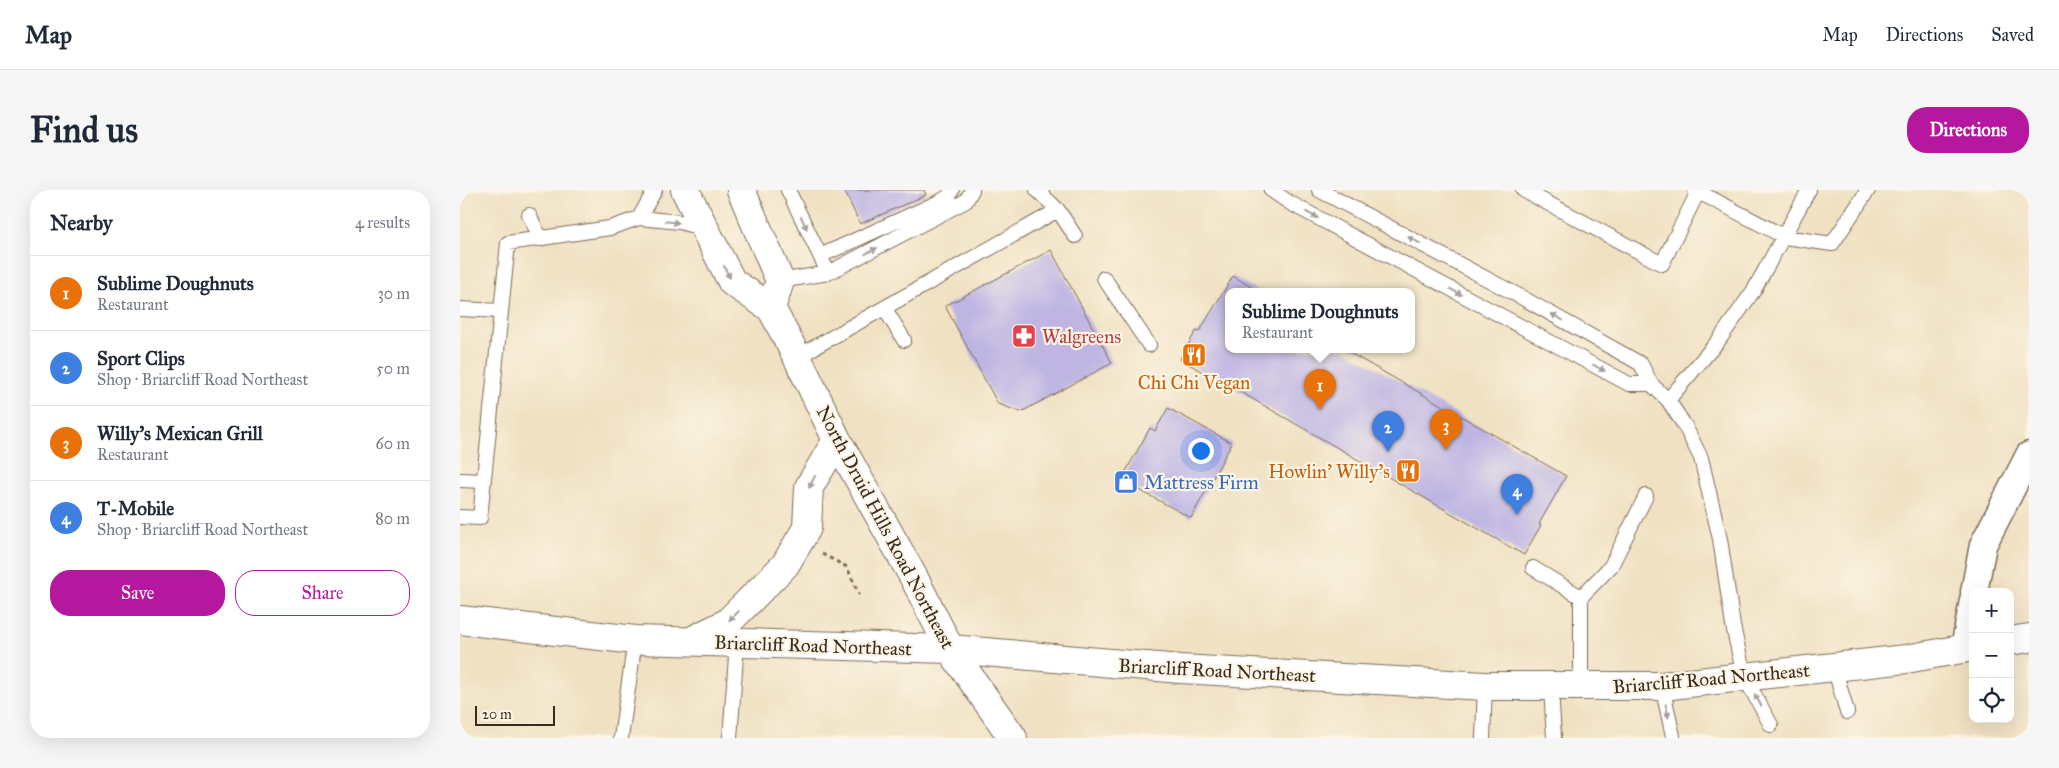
<!DOCTYPE html>
<meta charset="utf-8">
<style>
body{margin:0;font-family:"IM FELL Great Primer",serif;background:#f6f6f7;color:#1f2937}
.controls{position:absolute;right:15px;bottom:15px;display:grid;overflow:hidden;border-radius:10px;box-shadow:0 5px 20px #0002}
.controls button{width:45px;height:45px;display:grid;place-items:center;padding:0;border:0;border-bottom:1px solid #e0e1e3;background:#fff;color:#1f2937;font:25px sans-serif}
.scale{position:absolute;left:15px;bottom:12px;width:80px;box-sizing:border-box;padding-left:5px;border:2px solid #3b2a1e;border-top:0;font-size:14px;line-height:18px;white-space:nowrap;color:#3b2a1e;-webkit-text-stroke:4px #fcf5e5;paint-order:stroke}
.you{position:absolute;left:740px;top:260px;width:18px;height:18px;margin:-12px;border:4px solid #fff;border-radius:50%;background:#1a73e8;box-shadow:0 0 0 8px #1a73e833}
.badge{display:grid;place-items:center;width:32px;height:32px;border-radius:50%;background:#b5179e;color:#fff;font-size:16px;font-weight:700}
.pin{position:absolute;translate:-50% -41px;filter:drop-shadow(0 1px 2px #0008)}
.pin::after{content:'';position:absolute;top:26px;width:18px;height:15px;background:inherit;clip-path:polygon(0 0,100% 0,50% 100%)}
.popup{position:absolute;left:765px;top:98px;width:190px;height:65px;box-sizing:border-box;display:grid;place-content:center;border-radius:10px;background:#fff;filter:drop-shadow(0 1px 4px #0005);font-size:16px;white-space:nowrap;color:#747a83}
.popup b{font-size:19px;color:#1f2937}
.popup::after{content:'';position:absolute;left:50%;top:100%;margin-left:-10px;border:10px solid transparent;border-top-color:#fff}
.list{margin:0;padding:0;list-style:none}
h2{display:flex;justify-content:space-between;align-items:center;height:65px;margin:0;padding:0 20px;font-size:21px}
h2 small{font-size:16px;font-weight:400;color:#747a83}
.list li{display:grid;grid-template-columns:32px 1fr auto;gap:15px;align-items:center;box-sizing:border-box;height:75px;padding:0 20px;border-top:1px solid #e0e1e3}
.list b{display:block;font-size:19px;white-space:nowrap}
.list p{margin:0;font-size:16px;white-space:nowrap;color:#747a83}
.list em{font-size:16px;font-style:normal;color:#747a83}
.actions{display:flex;gap:10px;padding:15px 20px}
.actions a{flex:1;padding:11px 0;border:1px solid #b5179e;border-radius:20px;text-align:center;font-size:18px;color:#b5179e}
.actions .main{background:#b5179e;color:#fff}
.icon{flex:none;width:28px;height:28px;fill:none;stroke:currentColor;stroke-width:2;stroke-linecap:round;stroke-linejoin:round}
.map{position:relative;flex:none;width:1569px;height:548px;overflow:hidden;border-radius:20px}
header{display:flex;align-items:center;gap:30px;box-sizing:border-box;height:70px;padding:0 25px;background:#fff;border-bottom:1px solid #e0e1e3}
header strong{font-size:24px}
nav{display:flex;gap:28px;margin-inline-start:auto;font-size:18px}
.intro{display:flex;align-items:center;justify-content:space-between;box-sizing:border-box;height:120px;padding:0 30px}
h1{margin:0;font-size:35px}
.button{padding:12px 22px;border-radius:20px;background:#b5179e;color:#fff;font-size:18px;font-weight:700}
main{display:flex;gap:30px;padding:0 30px}
aside{flex:1;background:#fff;border-radius:20px;box-shadow:0 5px 20px #0002}
.map>svg:first-child{display:block}
.building{fill:#beb5e3}
.lines{fill:none;stroke-linecap:round;stroke-linejoin:round}
.service-casing{stroke:#7a6a57;stroke-width:16}
.minor-casing{stroke:#7a6a57;stroke-width:29}
.secondary-casing{stroke:#7a6a57;stroke-width:30}
.path{stroke:#7a6a57;stroke-width:3;stroke-dasharray:4 4;stroke-linecap:butt}
.service{stroke:#fff;stroke-width:14}
.minor{stroke:#fff;stroke-width:26}
.secondary{stroke:#fff;stroke-width:28}
.oneway{fill:#a79f9a}
.labels{text-anchor:middle;stroke-width:4.5;stroke-linejoin:round;paint-order:stroke}
.health-label{font-size:19px;fill:#be3a42;stroke:#fcf5e5;text-anchor:start}
.food-label{font-size:19px;fill:#c56008;stroke:#fcf5e5}
.shop-label{font-size:19px;fill:#366cbe;stroke:#fcf5e5;text-anchor:start}
.street-label{font-size:19px;fill:#3b2a1e;stroke:#fcf5e5}
</style>
<header>
<strong>Map</strong>
<nav><a>Map</a><a>Directions</a><a>Saved</a></nav>
</header>
<div class="intro"><h1>Find us</h1><a class="button">Directions</a></div>
<main>
<aside>
<h2>Nearby<small>4 results</small></h2>
<ul class="list">
<li><span class="badge" style="background:#e8710a">1</span><div><b>Sublime Doughnuts</b><p>Restaurant</p></div><em>30 m</em></li>
<li><span class="badge" style="background:#3f7fe0">2</span><div><b>Sport Clips</b><p>Shop · Briarcliff Road Northeast</p></div><em>50 m</em></li>
<li><span class="badge" style="background:#e8710a">3</span><div><b>Willy's Mexican Grill</b><p>Restaurant</p></div><em>60 m</em></li>
<li><span class="badge" style="background:#3f7fe0">4</span><div><b>T-Mobile</b><p>Shop · Briarcliff Road Northeast</p></div><em>80 m</em></li>
</ul>
<div class="actions"><a class="main">Save</a><a>Share</a></div>
</aside>
<div class="map">
<svg width="1569" height="548" viewBox="0 0 1569 548">
<rect width="100%" height="100%" fill="#fcf5e5"/>
<filter id="ink" filterUnits="userSpaceOnUse"><feTurbulence type="fractalNoise" baseFrequency=".02" numOctaves="2"/><feDisplacementMap in="SourceGraphic" scale="10" xChannelSelector="R" yChannelSelector="G"/><feConvolveMatrix kernelMatrix="1 2 1 2 8 2 1 2 1" color-interpolation-filters="sRGB"/></filter>
<filter id="wash" filterUnits="userSpaceOnUse"><feTurbulence type="fractalNoise" baseFrequency=".0096" numOctaves="4" result="noise"/><feDisplacementMap in="SourceGraphic" scale="20" xChannelSelector="R" yChannelSelector="G"/><feGaussianBlur stdDeviation="1.12" result="paint"/><feColorMatrix in="noise" values="0 0 0 0 0 0 0 0 0 0 0 0 0 0 0 0 0 1.4 0 .05"/><feComposite in="paint" operator="in"/></filter>
<g filter="url(#wash)">
<rect width="100%" height="100%" fill="#f0e1c2"/>
<g id="blocks">
<!-- building -->
<path class="building" d="M388 0H464L466 5 400 34 385 2Z
M591 60 652 173 561 222 538 214 485 116Z
M773 86 798 101H769V159H883L1106 286 1079 334 1081 335 1064 365 749 184 748 185 720 169 736 141 739 142Z
M708 218 772 253 731 328 661 290 690 238 695 241Z"/>
</g>
</g>
<g filter="url(#ink)">
<use href="#blocks" fill-opacity="0" stroke="#7a6a57" stroke-width="1"/>
<g class="lines">
<defs>
<path id="service" d="M328 0 364 74
M577 0 598 20
M811 0 830 13 1169 194H1191
M859 0 1061 107 1181 174 1191 194 1208 210 1225 236 1241 268 1260 349 1273 436 1284 486 1311 535
M1063 0 1202 74 1239 0
M1235 0 1325 47 1372 54 1408 0
M69 25 81 49
M179 28 195 0
M360 66 481 11 489 6 492 0
M644 88 689 155
M320 91 368 83 506 11 512 0
M0 119 41 121
M425 119 444 150
M337 167 598 20 615 46
M1208 210 1259 150 1294 100 1349 0
M0 290 24 291
M0 327 20 328 48 53 150 38 179 28 220 32 244 39
M1073 378 1121 407V497
M1121 407 1151 376 1186 306
M1374 477 1387 522
M1202 496 1213 546
M1091 497 1094 548
M161 548 175 450
M270 548 277 453
M1023 548 1025 496"/>
<path id="minor" d="M1514 402 1523 355 1569 265
M1504 459 1513 410"/>
<path id="secondary" d="M225 0 272 92 311 118 337 167 377 250 454 388 490 459 553 548
M281 0 320 91 311 118
M0 430 175 450 490 459 721 479 1025 496H1202L1446 469 1513 457
M233 450 267 433 325 375 347 338 349 297 377 250
M1550 451 1569 448"/>
</defs>
<!-- service casing -->
<use href="#service" class="service-casing"/>
<!-- minor casing -->
<use href="#minor" class="minor-casing"/>
<!-- secondary casing -->
<use href="#secondary" class="secondary-casing"/>
<!-- path -->
<path class="path" d="M362 364 387 377 399 405"/>
<!-- service -->
<use href="#service" class="service"/>
<!-- minor -->
<use href="#minor" class="minor"/>
<!-- secondary -->
<use href="#secondary" class="secondary"/>
</g>
<!-- one-way arrows -->
<defs><path id="oneway-solid" d="M-6-.8H1V-3.2L6.5 0L1 3.2V.8H-6Z" transform="scale(1.25)"/></defs>
<g class="oneway">
<use href="#oneway-solid" transform="translate(852 25) rotate(28)"/>
<use href="#oneway-solid" transform="translate(212 32) rotate(7)"/>
<use href="#oneway-solid" transform="translate(344 33) rotate(65)"/>
<use href="#oneway-solid" transform="translate(954 50) rotate(-152)"/>
<use href="#oneway-solid" transform="translate(411 61) rotate(-28)"/>
<use href="#oneway-solid" transform="translate(267 82) rotate(63)"/>
<use href="#oneway-solid" transform="translate(996 102) rotate(28)"/>
<use href="#oneway-solid" transform="translate(1097 127) rotate(-151)"/>
<use href="#oneway-solid" transform="translate(1139 178) rotate(28)"/>
<use href="#oneway-solid" transform="translate(352 292) rotate(116)"/>
<use href="#oneway-solid" transform="translate(274 426) rotate(135)"/>
<use href="#oneway-solid" transform="translate(1298 510) rotate(-119)"/>
<use href="#oneway-solid" transform="translate(1207 521) rotate(78)"/>
</g>
</g>
<!-- icons -->
<defs>
<symbol id="pharmacy-square" viewBox="-11 -11 22 22"><rect x="-9" y="-9" width="18" height="18" rx="4" fill="#e0444e" stroke="#fcf5e5"/><path d="M-2-6h4v4h4v4h-4v4h-4v-4h-4v-4h4Z" fill="#fff"/></symbol>
<symbol id="restaurant-square" viewBox="-11 -11 22 22"><rect x="-9" y="-9" width="18" height="18" rx="4" fill="#e8710a" stroke="#fcf5e5"/><path d="M-5-6h1v4h1v-4h1v4h1v-4h1v5L-1.5 .5V6h-2V.5L-5-1ZM5-6V6H3V1.5H1.5Q1.5-4 5-6Z" fill="#fff"/></symbol>
<symbol id="shop-square" viewBox="-11 -11 22 22"><rect x="-9" y="-9" width="18" height="18" rx="4" fill="#3f7fe0" stroke="#fcf5e5"/><path d="M-5-2.5h2.3a2.7 3.5 0 0 1 5.4 0H5L5.5 6h-11ZM-1.5-2.5h3a1.5 2.3 0 0 0-3 0Z" fill="#fff"/></symbol>
</defs>
<g fill-rule="evenodd">
<use href="#pharmacy-square" x="550" y="132" width="28" height="28"/>
<use href="#restaurant-square" x="720" y="151" width="28" height="28"/>
<use href="#restaurant-square" x="934" y="267" width="28" height="28"/>
<use href="#shop-square" x="652" y="278" width="28" height="28"/>
</g>
<g class="labels">
<!-- health labels -->
<g class="health-label">
<text x="582" y="153">Walgreens</text>
</g>
<!-- food labels -->
<g class="food-label">
<text x="734" y="199">Chi Chi Vegan</text>
<text x="930" y="288" text-anchor="end">Howlin' Willy's</text>
</g>
<!-- shop labels -->
<g class="shop-label">
<text x="684" y="299">Mattress Firm</text>
</g>
<!-- street labels -->
<g class="street-label">
<text transform="translate(426 337) rotate(62)" y="7">North Druid Hills Road Northeast</text>
<text transform="translate(353 455) rotate(2)" y="7">Briarcliff Road Northeast</text>
<text transform="translate(757 480) rotate(3)" y="7">Briarcliff Road Northeast</text>
<text transform="translate(1251 488) rotate(-5)" y="7">Briarcliff Road Northeast</text>
</g>
</g>
</svg>
<div class="controls">
<button>+</button>
<button>−</button>
<button><svg class="icon" aria-label="locate" viewBox="0 0 24 24"><circle cx="12" cy="12" r="6"/><path d="M12 2v4M12 18v4M2 12h4M18 12h4"/></svg></button>
</div>
<div class="scale">20 m</div>
<div class="you"></div>
<div class="pin badge" style="left:860px;top:220px;background:#e8710a">1</div>
<div class="popup"><b>Sublime Doughnuts</b>Restaurant</div>
<div class="pin badge" style="left:928px;top:262px;background:#3f7fe0">2</div>
<div class="pin badge" style="left:986px;top:260px;background:#e8710a">3</div>
<div class="pin badge" style="left:1057px;top:325px;background:#3f7fe0">4</div>
</div>
</main>
